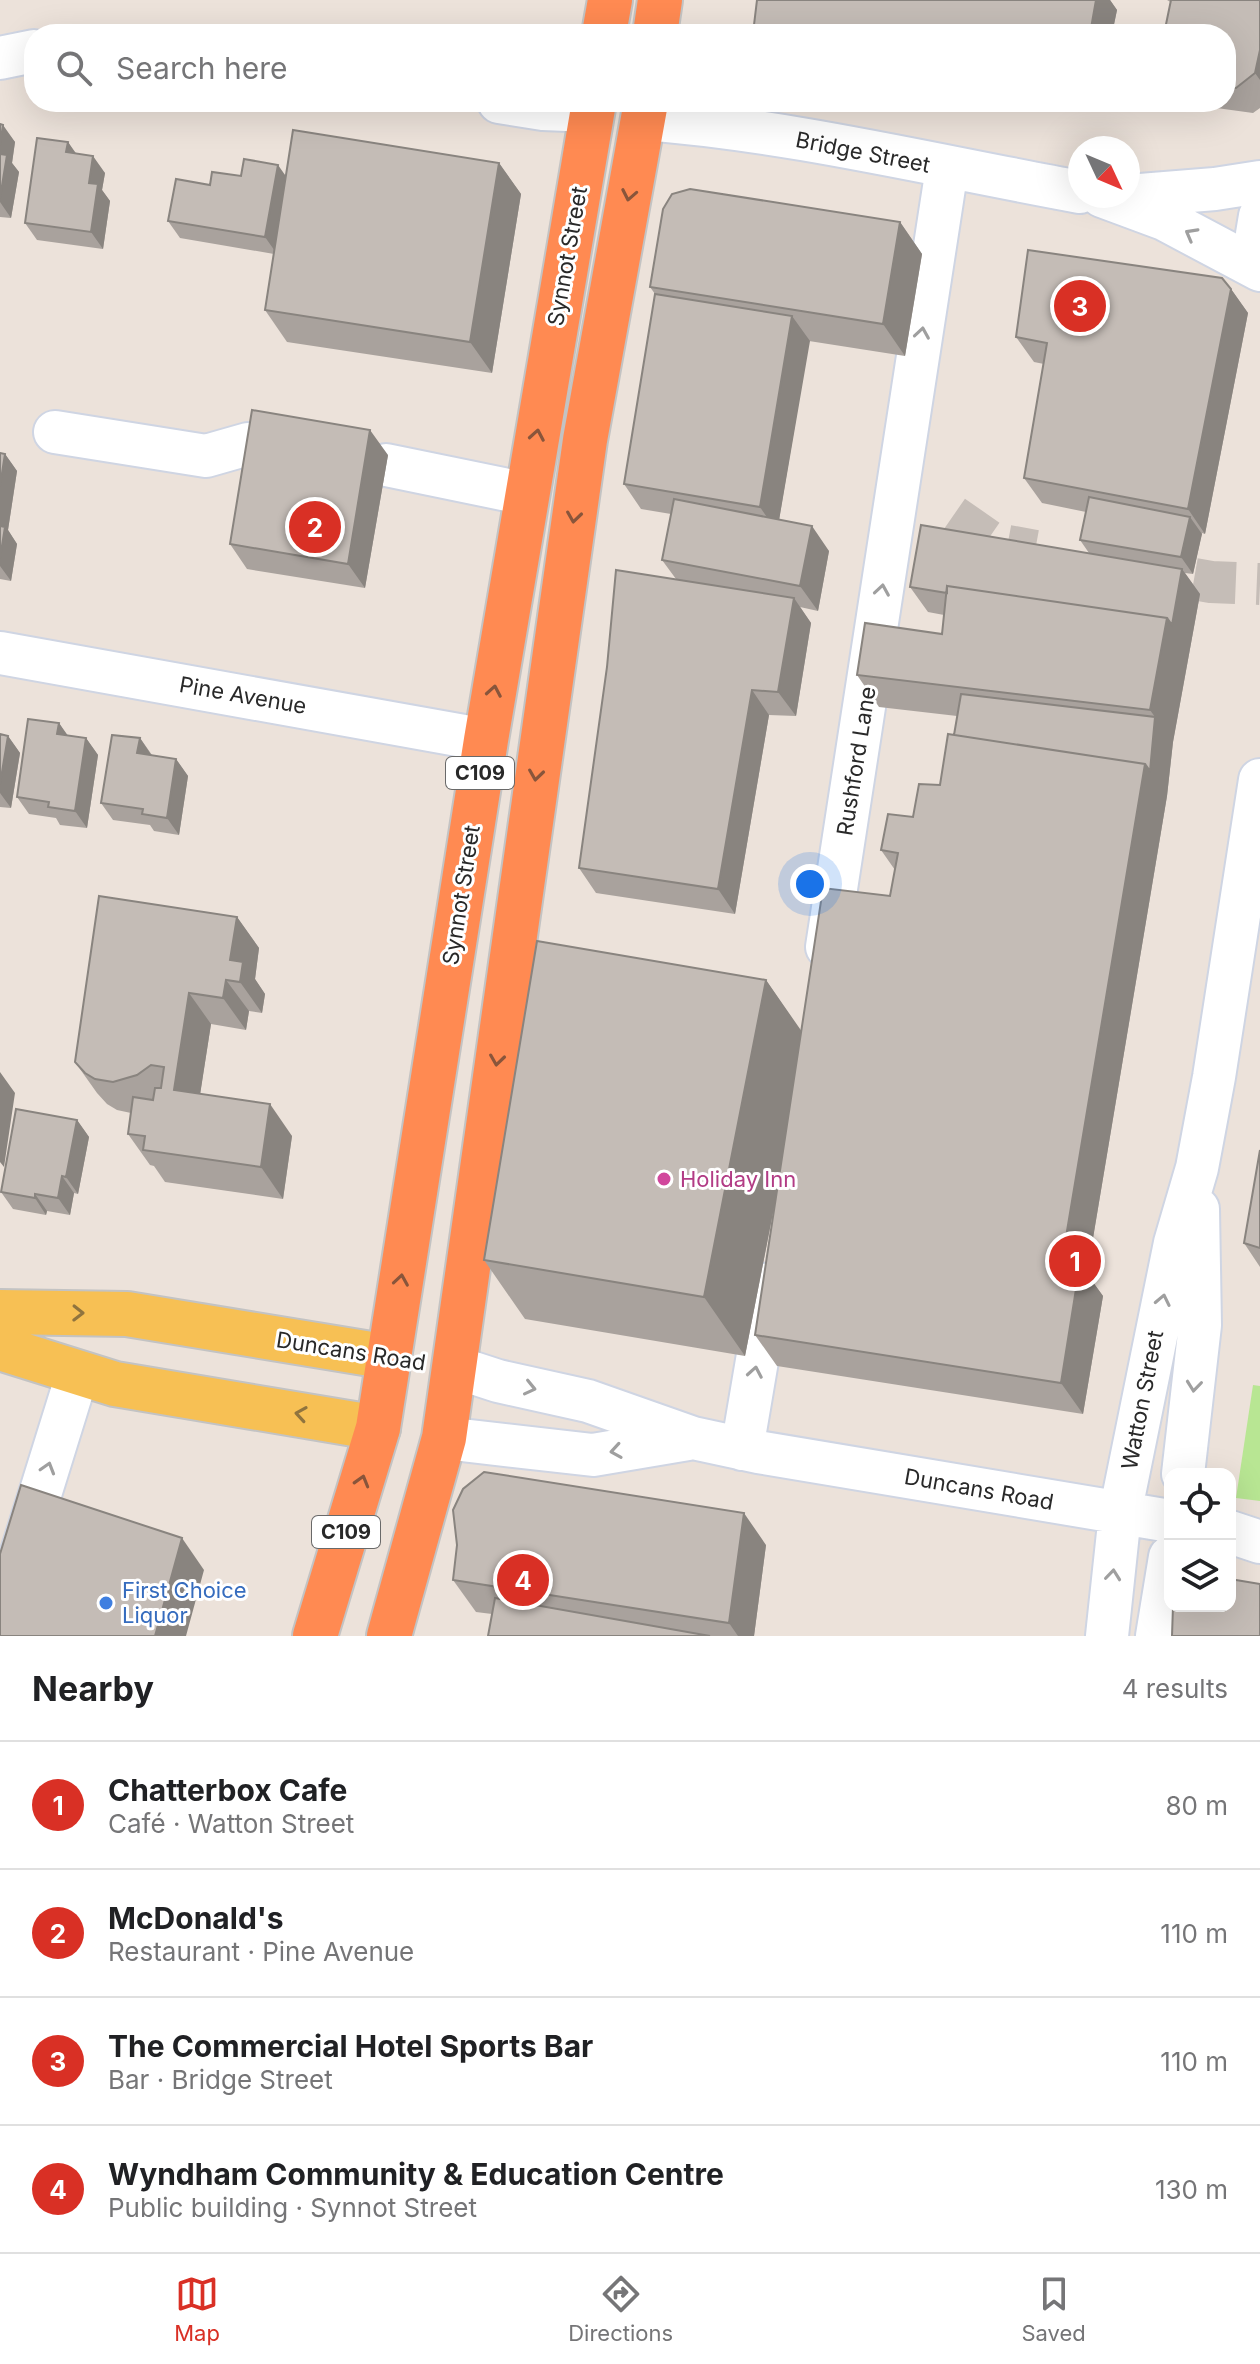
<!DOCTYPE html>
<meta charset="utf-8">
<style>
body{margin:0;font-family:Inter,sans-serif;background:#f6f6f6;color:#202124}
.controls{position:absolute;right:24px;bottom:24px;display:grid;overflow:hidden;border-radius:16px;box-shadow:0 8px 32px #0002}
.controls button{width:72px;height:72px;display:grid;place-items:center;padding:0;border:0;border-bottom:2px solid #e0e0e0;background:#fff;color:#202124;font:40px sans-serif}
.compass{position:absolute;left:1068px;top:136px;width:72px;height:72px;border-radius:50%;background:#fff;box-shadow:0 8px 32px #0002;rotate:134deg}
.you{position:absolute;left:810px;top:884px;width:28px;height:28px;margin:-20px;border:6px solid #fff;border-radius:50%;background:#1a73e8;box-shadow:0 0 0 12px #1a73e833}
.badge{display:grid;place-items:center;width:52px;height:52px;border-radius:50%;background:#d93025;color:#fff;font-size:26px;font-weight:700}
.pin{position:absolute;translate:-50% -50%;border:4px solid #fff;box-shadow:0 2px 8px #0006}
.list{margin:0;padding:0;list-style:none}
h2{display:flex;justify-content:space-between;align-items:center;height:104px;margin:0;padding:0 32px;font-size:34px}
h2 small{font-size:26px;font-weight:400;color:#757577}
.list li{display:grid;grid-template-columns:52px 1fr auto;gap:24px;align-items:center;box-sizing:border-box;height:128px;padding:0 32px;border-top:2px solid #e0e0e0}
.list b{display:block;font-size:30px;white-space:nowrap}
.list p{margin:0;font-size:26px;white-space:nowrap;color:#757577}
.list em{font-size:26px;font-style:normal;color:#757577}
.icon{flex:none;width:44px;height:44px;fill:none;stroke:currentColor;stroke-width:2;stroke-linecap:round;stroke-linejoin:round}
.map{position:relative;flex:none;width:1260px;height:1636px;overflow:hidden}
.search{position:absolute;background:#fff;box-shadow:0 8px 32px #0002;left:24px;right:24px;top:24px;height:88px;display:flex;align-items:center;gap:20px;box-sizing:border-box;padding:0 28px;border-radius:32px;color:#757577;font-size:30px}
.sheet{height:616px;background:#fff}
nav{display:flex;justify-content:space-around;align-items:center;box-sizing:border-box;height:112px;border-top:2px solid #e0e0e0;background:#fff;font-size:22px;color:#757577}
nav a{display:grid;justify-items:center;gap:4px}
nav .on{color:#d93025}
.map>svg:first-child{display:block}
.green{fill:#b8e693}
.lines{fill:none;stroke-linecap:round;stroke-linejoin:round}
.minor-tunnel{stroke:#c5bdb7;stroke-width:42;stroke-dasharray:42 21;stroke-linecap:butt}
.minor-casing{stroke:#cfd5e3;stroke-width:46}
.major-casing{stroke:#c3c3c3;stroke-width:48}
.highway-casing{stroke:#c3c3c3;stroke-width:48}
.minor{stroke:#fff;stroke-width:42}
.major{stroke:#f7c054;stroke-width:44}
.highway{stroke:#ff8a52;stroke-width:44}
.wall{fill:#a9a29d}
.shaded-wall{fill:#89847f}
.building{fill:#c4bcb6;stroke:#89847f;stroke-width:2}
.oneway{stroke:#89553b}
.oneway2{stroke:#9f9f9f}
.oneway3{stroke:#90743e}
.hotel-dot{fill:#d1479c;stroke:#fff;stroke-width:3}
.shop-dot{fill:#3f7fe0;stroke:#fff;stroke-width:3}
.labels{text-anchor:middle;stroke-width:6;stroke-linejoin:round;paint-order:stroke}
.shield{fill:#fff;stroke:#696969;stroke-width:2}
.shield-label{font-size:20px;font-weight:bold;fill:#292929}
.street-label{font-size:22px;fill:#292929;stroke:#fff}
.hotel-label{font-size:22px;fill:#b23c85;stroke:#fff;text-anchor:start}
.shop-label{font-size:22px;fill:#366cbe;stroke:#fff;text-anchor:start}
</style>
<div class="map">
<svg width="1260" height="1636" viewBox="0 0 1260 1636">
<rect width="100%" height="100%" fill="#ece2da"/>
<!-- green -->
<path class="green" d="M1253 1385 1260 1386V1501L1236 1498Z"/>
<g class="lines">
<!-- minor-tunnel -->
<path class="minor-tunnel" d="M953 516 992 543 1035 551
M1132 568 1211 582 1260 584"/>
<defs>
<path id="minor" d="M0 58 34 51
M499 102 543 109 592 111
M644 119C789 130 937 166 1080 192
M1102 196 1164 219 1260 270
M1128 196 1215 189 1260 182
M1260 216 1257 234 1260 257
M55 432 206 456 248 444 268 447
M386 465 527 494
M0 653 486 740
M827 947 947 168
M455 1367 498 1381 588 1401 693 1438 758 1452 1170 1521
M444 1438 593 1455 688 1439
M742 1449 770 1284
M1183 1474 1200 1325 1198 1209
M1230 1532 1260 1542
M0 1623 78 1372
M1107 1636 1120 1514 1175 1243 1197 1168 1214 1077 1260 780
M1157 1636 1170 1557"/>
<path id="major" d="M0 1312 127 1314 389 1357
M0 1348 115 1384 378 1428"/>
<path id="highway" d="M604 34 610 0
M655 34 660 0
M315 1636 378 1428 486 740 594 102
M389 1636 444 1438 585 440 646 102"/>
</defs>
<!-- minor casing -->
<use href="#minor" class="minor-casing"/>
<!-- major casing -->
<use href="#major" class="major-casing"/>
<!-- highway casing -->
<use href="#highway" class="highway-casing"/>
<!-- minor -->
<use href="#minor" class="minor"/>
<!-- major -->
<use href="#major" class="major"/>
<!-- highway -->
<use href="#highway" class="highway"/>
</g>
<!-- wall -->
<path class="wall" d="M757 0H1110L1117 10 1112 34H760L754 25Z
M1167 0H1260V108L1253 113 1173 102H1226V34Z
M0 124 15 142 12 163 19 172 11 218 0 217Z
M68 142 75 154 105 173 102 190 110 201 103 249 37 240 25 223Z
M499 163 521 194 492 373 287 342 265 310 274 254 180 238 168 221 210 185 241 176H286Z
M900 222 922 254 905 356 809 341 779 520 829 551 818 611 800 607 811 623 796 716 769 715 735 914 596 893 579 868 676 579 662 560 671 514 641 509 624 484 655 294 650 287Z
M1231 289 1248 313 1205 534 1202 533 1193 574 1185 573 1200 594 1173 742 1167 796 1087 1274 1103 1296 1083 1414 777 1366 755 1335 776 1197 745 1356 525 1319 484 1260 766 980 801 1032 890 896 895 870 881 850 913 817 940 785 954 735 957 716 879 707 857 675 942 634 944 615 928 612 910 587 1089 553 1080 540 1086 512 1042 503 1024 478 1044 364 1034 362 1016 337Z
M0 453 5 454 17 471 8 530 17 544 11 581 0 579Z
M388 455 365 588 247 569 230 544Z
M59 723 67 736 86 738 98 755 87 828 60 825 56 818 29 814 17 797Z
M0 734 8 736 20 753 11 808 0 807Z
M140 738 152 755 176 759 188 776 179 835 154 831 150 825 113 820 101 803Z
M237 917 259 948 255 979 265 994 262 1013 249 1011 246 1030 211 1024 200 1094 292 1136 283 1199 165 1182 154 1166 150 1165 128 1134 131 1113 117 1110 107 1104 97 1093 75 1062Z
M77 1120 89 1137 78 1194 74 1193 70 1215 47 1211 46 1215 13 1209 1 1192Z
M1260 1150V1267L1244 1243Z
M766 1545 754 1636H488L492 1614 476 1612 453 1580Z"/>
<!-- shaded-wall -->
<path class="shaded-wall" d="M1094 0H1110L1117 10 1112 34H1090Z
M1260 50V80L1255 73Z
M3 125 15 142 12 163 19 172 11 218 0 202V145Z
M68 142 80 159 66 152Z
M93 156 105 173 102 190 110 201 103 249 91 232 89 183Z
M499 163 521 194 492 373 470 342Z
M278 165 290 182 277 254 265 237Z
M900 222 922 254 905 356 883 324Z
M1231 289 1248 313 1205 534 1188 509Z
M792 316 810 341 777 532 760 507Z
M370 430 388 455 365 588 348 564Z
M5 454 17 471 8 530 17 544 11 581 0 566V486Z
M1190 517 1202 534 1193 574 1181 557Z
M812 526 829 551 818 611 800 586Z
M1182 569 1200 594 1173 742 1167 796 1087 1274 1103 1296 1083 1414 1061 1383 1062 1261 1145 764 1155 717 1150 710 1167 618Z
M794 598 811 623 796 716 778 692Z
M752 690 769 715 735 914 718 889Z
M59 723 71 740 57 734Z
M8 736 20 753 11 808 0 793V784Z
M86 738 98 755 87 828 75 811Z
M140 738 152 756 137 753Z
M176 759 188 776 179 835 167 818Z
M237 917 259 948 255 979 265 994 262 1013 240 982 230 960Z
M226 980 249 1011 246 1030 223 998Z
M766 980 807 1039 745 1356 704 1297Z
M189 993 211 1024 196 1121 174 1090Z
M0 1072 15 1093 4 1167 0 1162Z
M270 1104 292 1136 283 1199 261 1167Z
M77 1120 89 1137 78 1194 66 1177Z
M62 1176 74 1193 70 1215 58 1198Z
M35 1194 47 1211 46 1215 35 1198Z
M744 1513 766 1545 754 1636H738L729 1623Z
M182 1538 204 1570 186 1636H155Z"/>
<!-- building -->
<path class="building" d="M757 0H1096L1090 34H818L754 25Z
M1171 0H1260V50L1255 73 1236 88 1226 87V34H1164Z
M0 124 3 125 0 145Z
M293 130 499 163 470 342 265 310Z
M37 138 68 142 66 152 93 156 89 183 98 184 91 232 25 223Z
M0 154 7 155 0 198Z
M244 159 278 165 265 237 168 221 176 179 210 185 212 172 241 176Z
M690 189 900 222 883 324 650 287 663 209 672 194Z
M1028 250 1222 278 1231 289 1188 509 1024 478 1047 343 1016 337Z
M655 294 792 316 760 507 624 484Z
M252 410 370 430 348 564 230 544Z
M0 453 5 454 0 486Z
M1089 497 1190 517 1181 557 1080 540Z
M674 499 812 526 800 586 662 560Z
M921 525 1182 569 1172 625 1167 618 947 586V593L910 587Z
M0 526 5 527 0 558Z
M616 570 794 598 778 692 752 690 718 889 579 868 607 667Z
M947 586 1167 618 1150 710 857 675 865 623 942 634Z
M961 694 1155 717 1150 771 1145 764 954 735Z
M28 719 59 723 57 734 86 738 75 811 48 807 49 802 17 797Z
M0 734 8 736 0 784Z
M948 734 1145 764 1062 1261 1080 1264 1061 1383 755 1335 823 888 890 896 898 853 881 850 888 814 913 817 919 784 940 785Z
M112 735 140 738 137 753 176 759 167 818 142 814 143 809 101 803Z
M99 896 237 917 230 960 243 962 240 982 226 980 223 998 189 993 174 1090 270 1104 261 1167 143 1150 145 1136 128 1134 133 1097 153 1100 155 1088H161L164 1067 151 1065 137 1075 113 1082 95 1079 85 1073 75 1062Z
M537 941 766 980 704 1297 484 1260Z
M16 1109 77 1120 66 1177 62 1176 58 1198 35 1194V1198L1 1192Z
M1260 1150V1248L1244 1243Z
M484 1472 744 1513 729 1623 453 1580 457 1545 453 1510 463 1489Z
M21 1485 182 1538 155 1636H0V1554Z
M1230 1579 1260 1584V1636H1172L1173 1606H1230Z
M495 1598 710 1636H488Z"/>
<!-- one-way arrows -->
<defs><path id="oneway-chevron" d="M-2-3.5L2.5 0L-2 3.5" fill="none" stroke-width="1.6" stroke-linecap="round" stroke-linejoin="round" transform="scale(2)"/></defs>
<g class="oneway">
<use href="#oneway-chevron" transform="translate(629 195) rotate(101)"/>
<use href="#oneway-chevron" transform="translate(537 435) rotate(-80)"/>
<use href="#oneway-chevron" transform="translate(574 517) rotate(98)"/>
<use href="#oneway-chevron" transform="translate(494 691) rotate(-80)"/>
<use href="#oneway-chevron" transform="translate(536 775) rotate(98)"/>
<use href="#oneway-chevron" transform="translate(497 1060) rotate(98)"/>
<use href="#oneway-chevron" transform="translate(401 1280) rotate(-81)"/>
<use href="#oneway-chevron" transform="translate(362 1481) rotate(-74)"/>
</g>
<g class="oneway2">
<use href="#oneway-chevron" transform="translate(1191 234) rotate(-151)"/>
<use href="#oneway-chevron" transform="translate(922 333) rotate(-81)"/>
<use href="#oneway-chevron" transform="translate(882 590) rotate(-81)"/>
<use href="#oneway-chevron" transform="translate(1163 1300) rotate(-78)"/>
<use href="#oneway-chevron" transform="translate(755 1372) rotate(-80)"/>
<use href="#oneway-chevron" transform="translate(1194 1386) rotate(96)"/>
<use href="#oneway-chevron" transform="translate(530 1388) rotate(13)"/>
<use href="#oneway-chevron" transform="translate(616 1451) rotate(171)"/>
<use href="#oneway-chevron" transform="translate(48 1468) rotate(-73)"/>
<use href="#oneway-chevron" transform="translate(1113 1575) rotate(-84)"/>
</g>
<g class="oneway3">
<use href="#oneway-chevron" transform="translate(78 1313) rotate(1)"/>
<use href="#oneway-chevron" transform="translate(301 1414) rotate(-171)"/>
</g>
<!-- markers -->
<circle class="hotel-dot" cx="664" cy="1179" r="8"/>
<circle class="shop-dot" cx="106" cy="1603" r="8"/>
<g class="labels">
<!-- shield labels -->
<g class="shield">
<rect x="446" y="757" width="68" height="32" rx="6"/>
<rect x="312" y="1516" width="68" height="32" rx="6"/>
</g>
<g class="shield-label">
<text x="480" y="780">C109</text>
<text x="346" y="1539">C109</text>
</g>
<!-- street labels -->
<g class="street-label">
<text transform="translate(863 152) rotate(11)" y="8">Bridge Street</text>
<text transform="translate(567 256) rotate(-80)" y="8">Synnot Street</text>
<text transform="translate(243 695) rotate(10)" y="8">Pine Avenue</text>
<text transform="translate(856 761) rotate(-81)" y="8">Rushford Lane</text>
<text transform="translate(461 895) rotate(-81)" y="8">Synnot Street</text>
<text transform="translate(351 1351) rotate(9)" y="8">Duncans Road</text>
<text transform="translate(1142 1400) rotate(-79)" y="8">Watton Street</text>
<text transform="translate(979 1489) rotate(10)" y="8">Duncans Road</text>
</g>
<!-- hotel labels -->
<g class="hotel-label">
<text x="680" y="1187">Holiday Inn</text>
</g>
<!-- shop labels -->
<g class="shop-label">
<text x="122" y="1598">First Choice<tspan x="122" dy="25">Liquor</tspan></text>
</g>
</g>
</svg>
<div class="controls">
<button><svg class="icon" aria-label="locate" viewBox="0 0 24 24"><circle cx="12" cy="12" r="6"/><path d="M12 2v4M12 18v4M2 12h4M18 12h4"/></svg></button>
<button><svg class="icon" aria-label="layers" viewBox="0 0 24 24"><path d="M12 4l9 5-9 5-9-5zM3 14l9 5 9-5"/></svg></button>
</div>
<svg class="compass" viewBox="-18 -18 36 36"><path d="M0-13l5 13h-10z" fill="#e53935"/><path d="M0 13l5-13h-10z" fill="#757577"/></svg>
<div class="you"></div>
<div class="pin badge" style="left:1075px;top:1261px">1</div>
<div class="pin badge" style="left:315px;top:527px">2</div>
<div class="pin badge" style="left:1080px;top:306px">3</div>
<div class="pin badge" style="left:523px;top:1580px">4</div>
<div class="search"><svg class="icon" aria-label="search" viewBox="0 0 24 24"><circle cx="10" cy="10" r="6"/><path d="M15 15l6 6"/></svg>Search here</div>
</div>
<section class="sheet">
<h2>Nearby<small>4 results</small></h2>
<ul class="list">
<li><span class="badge">1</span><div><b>Chatterbox Cafe</b><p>Café · Watton Street</p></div><em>80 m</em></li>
<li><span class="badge">2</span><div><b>McDonald's</b><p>Restaurant · Pine Avenue</p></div><em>110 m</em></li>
<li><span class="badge">3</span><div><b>The Commercial Hotel Sports Bar</b><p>Bar · Bridge Street</p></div><em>110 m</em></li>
<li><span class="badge">4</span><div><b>Wyndham Community &amp; Education Centre</b><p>Public building · Synnot Street</p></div><em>130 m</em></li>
</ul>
</section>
<nav>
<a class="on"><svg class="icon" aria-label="map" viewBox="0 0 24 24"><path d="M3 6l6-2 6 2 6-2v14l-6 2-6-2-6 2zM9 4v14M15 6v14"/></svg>Map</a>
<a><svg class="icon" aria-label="directions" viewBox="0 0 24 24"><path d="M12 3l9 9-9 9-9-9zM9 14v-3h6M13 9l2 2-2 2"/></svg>Directions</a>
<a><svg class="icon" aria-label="saved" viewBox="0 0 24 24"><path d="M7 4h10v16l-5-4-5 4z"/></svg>Saved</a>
</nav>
